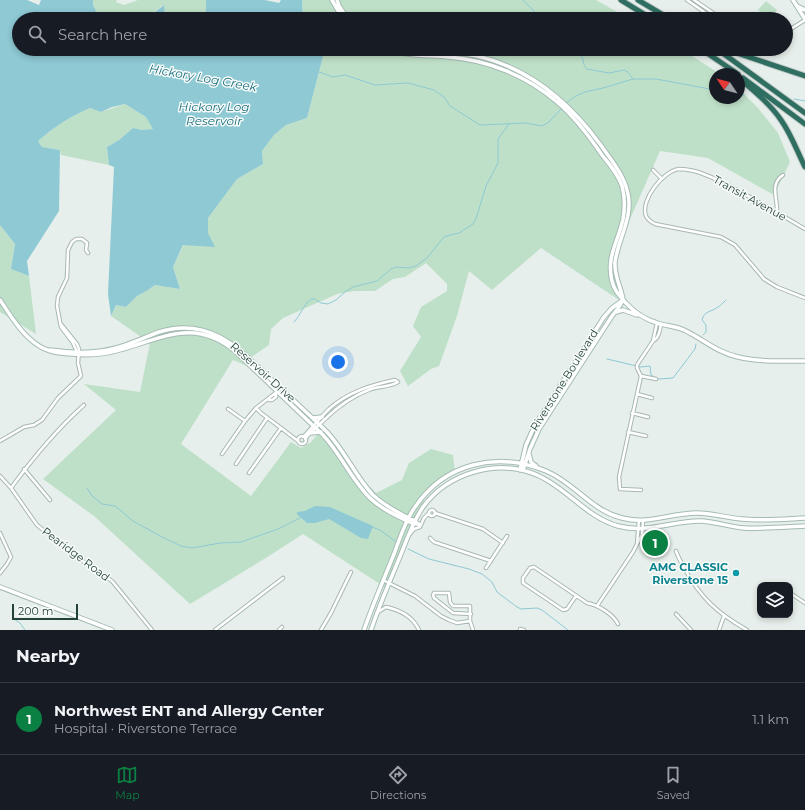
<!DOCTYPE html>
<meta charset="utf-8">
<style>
body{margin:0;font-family:Montserrat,sans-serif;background:#20242c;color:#f1f3f6}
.controls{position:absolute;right:12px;bottom:12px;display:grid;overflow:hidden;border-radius:8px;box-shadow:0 2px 6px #0003}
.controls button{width:36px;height:36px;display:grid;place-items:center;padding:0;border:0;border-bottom:1px solid #363941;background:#171b24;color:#f1f3f6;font:20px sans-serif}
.compass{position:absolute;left:709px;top:68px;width:36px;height:36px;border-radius:50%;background:#171b24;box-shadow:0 2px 6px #0003;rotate:305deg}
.scale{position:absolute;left:12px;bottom:10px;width:66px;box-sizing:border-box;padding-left:4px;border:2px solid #24423a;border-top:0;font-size:11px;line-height:14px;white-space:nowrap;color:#24423a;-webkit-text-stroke:3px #f7fbf9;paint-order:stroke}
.you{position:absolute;left:338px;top:362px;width:14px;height:14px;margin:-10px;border:3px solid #fff;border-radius:50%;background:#1a73e8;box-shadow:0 0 0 6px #1a73e833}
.badge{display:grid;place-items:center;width:26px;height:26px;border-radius:50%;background:#0b8043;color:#fff;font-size:13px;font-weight:700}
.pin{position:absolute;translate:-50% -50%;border:2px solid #fff;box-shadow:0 1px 4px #0006}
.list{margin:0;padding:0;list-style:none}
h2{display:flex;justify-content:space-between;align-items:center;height:52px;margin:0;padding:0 16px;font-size:17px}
h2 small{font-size:13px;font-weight:400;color:#9ea1a6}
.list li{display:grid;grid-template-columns:26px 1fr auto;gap:12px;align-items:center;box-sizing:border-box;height:72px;padding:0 16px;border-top:1px solid #363941}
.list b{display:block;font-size:15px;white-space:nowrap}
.list p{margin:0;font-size:13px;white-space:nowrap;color:#9ea1a6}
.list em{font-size:13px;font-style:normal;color:#9ea1a6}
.icon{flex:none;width:22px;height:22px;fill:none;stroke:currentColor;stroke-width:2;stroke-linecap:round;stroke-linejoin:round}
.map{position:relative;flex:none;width:805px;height:630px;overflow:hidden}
.search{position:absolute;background:#171b24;box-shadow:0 2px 6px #0003;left:12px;right:12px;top:12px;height:44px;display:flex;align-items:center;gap:10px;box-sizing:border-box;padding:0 14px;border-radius:22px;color:#9ea1a6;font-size:15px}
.sheet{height:124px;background:#171b24}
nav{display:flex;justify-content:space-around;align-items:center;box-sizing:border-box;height:56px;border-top:1px solid #363941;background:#171b24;font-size:11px;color:#9ea1a6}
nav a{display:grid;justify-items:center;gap:2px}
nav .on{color:#0b8043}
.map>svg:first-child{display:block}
.green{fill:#bfe0c8}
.water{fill:#8ec9d4}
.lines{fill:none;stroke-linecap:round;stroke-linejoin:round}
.stream{stroke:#8ec9d4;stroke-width:1}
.street-casing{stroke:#a8b8b2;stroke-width:4.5}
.secondary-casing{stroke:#a4bbb3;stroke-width:5.5}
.highway-casing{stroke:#c2cac8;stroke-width:7}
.street{stroke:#fff;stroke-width:2.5}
.secondary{stroke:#fff;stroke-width:3.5}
.highway{stroke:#2f6f62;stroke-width:5}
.culture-dot{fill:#0f9aa8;stroke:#f7fbf9;stroke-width:1.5}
.labels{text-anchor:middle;stroke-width:3;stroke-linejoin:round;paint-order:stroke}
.street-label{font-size:11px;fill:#24423a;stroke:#f7fbf9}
.culture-label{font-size:11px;font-weight:bold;fill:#0d838f;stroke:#f7fbf9;text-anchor:end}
.water-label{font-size:12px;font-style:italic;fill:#1c6f80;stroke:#f7fbf9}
</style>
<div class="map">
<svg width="805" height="630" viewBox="0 0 805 630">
<rect width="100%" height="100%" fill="#e6efeb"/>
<!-- green -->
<path class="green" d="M93 0H117L116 2 124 5 138 0H206V15L210 19H165L163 5 146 19H100L93 5Z
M302 0H596L630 19H303Z
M766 1 777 10 770 19 758 10Z
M325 49H681L720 74H715V98H739V89L758 108 778 133 790 162 774 195 708 158 660 151 627 226 616 246 611 266 612 279 619 300 541 248 492 290 469 271 457 316 439 366 431 369 408 386 400 371 421 337 413 326 421 307 447 291V284L426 263 405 277 393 279 375 291H354L337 294 283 318 271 329 269 345 253 356 247 366 233 360 181 444 251 496 291 442 301 448 311 442 318 434 376 493 402 480 409 463 431 449 453 455 455 472 437 483 424 495V501L406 534 386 588 303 534 269 556 190 604 94 516 43 479 116 410 84 384 140 392 150 343 111 316 116 305 126 307 137 296 148 290 155 285 180 289 173 267 184 244 208 233V218L237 179 263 164 262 151 274 135 286 125 307 118Z
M125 104 146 117 154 129 142 130 133 128 119 140 107 147 109 165 61 155 60 150 42 147 38 141C54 127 71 116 90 108L101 112Z
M0 225 15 244 11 269 29 276 36 334 0 312Z"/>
<!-- water -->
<path class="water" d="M0 0H27L39 5 41 0H93V5L100 19H19V49H207L217 53 227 51V49H325L307 118 286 125 274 135 262 151 263 164 237 179 208 218V233L215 247 183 245 173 267 180 289 155 285 148 290 137 296 126 307 116 305 111 316 108 294 114 167 109 165 107 147 119 140 133 128 142 130 153 129 146 117 125 104 112 107 101 112 90 108C71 116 54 127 38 141L42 147 60 150 59 211 27 261 29 276 11 269 15 244 0 225Z
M206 0H265L279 3 281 0H302L303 19H210L206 15Z
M164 5 165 19H146Z
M315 506 330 507 373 526 368 539 361 538 329 519 315 523H307L297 514V512L305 511Z"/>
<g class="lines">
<!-- stream -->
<path class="stream" d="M523 0 536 13 545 19
M566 49C570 51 577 51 580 54 584 57 582 65 587 69L609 73 624 70 628 72 633 79
M319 72 333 77 345 75 375 85 408 83 434 90 444 97 450 106 480 125 525 123 542 126 549 122 561 109
M739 95H744
M794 99 805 101
M566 103 576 96 585 92 603 88 633 79H656L715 90
M294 322C301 315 303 305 311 299H315L321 303 328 304 336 300 346 291 353 287 377 281 391 269 396 267 409 268 416 266 427 258 444 237 450 235 459 233 473 224 476 219 486 186 498 163V139L509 124
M703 335 706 332V325L702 320C704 311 711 312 718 307 720 306 723 303 726 300
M607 359 641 367 650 366 651 375 658 379 673 378 695 349 696 344
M87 488 92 496 102 504 115 506 133 521 162 537 181 546 192 548 220 543 241 542 278 529 302 517
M372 527 380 530 395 541
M408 549 429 559 469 569 482 574 492 582 497 592 517 607 521 609 537 608 542 610 568 630
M14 619 20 623 25 630"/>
<defs>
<path id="street" d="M687 0 714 19
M694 0 722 19
M786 32 805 20
M653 170 661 178
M777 212C778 199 769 184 783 175
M805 229C783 216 761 203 739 191 724 183 710 175 694 171 690 170 683 169 679 169 663 171 640 200 646 216 648 220 651 222 655 224L721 237 735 245 764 279 777 287 805 298
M653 341C659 338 660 330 661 324
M77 352 73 343 61 327 57 306 58 297 67 278 68 250 72 242 76 239H82L87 243 86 250 88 253
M641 376 656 379
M637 394 652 398
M269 400H272L276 397V393
M228 409 245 421
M632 413 648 417
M281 428 298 441
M628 432 646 436
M298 440a4 4 0 1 1 8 0a4 4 0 1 1-8 0Z
M303 437C312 428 320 418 329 409 348 392 371 385 395 380L398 382
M305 439C310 432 317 427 323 421 337 407 352 396 371 389 380 386 391 387 398 382
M0 441 24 427 34 425 42 420 58 398 81 376 78 363 79 349 77 344 60 323
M222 454 245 421 256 408
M236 464 267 418
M24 469 50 500
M249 473 281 428 261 413 256 408 278 391
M0 476 11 488 37 525 77 557 112 581 152 630
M11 488C33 458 56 430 84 405
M641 490 620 489 619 477 641 376 637 368V365L653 341 657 323
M429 513a3 3 0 1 1 6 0a3 3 0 1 1-6 0Z
M435 513 483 529 503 543
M639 520 637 544 642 535 643 521
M414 524 421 525 415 521
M0 533 11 557 7 564 0 573
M410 534 414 529 420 527 424 518 429 513
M430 538 434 542 491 561
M676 551C678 557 681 562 684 568 701 598 717 613 747 630
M486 568 507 536
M383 580 415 596 441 616 449 620 457 623 470 621V606H453L450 602 449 593H434L433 595 434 598 453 613 471 614
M790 593 805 603
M576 596 567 609 563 610 523 583V578L530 568 534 567 587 603C598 605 613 614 618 624
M597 606 633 552 637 544
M378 612 386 607C400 610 413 617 419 630
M676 614 691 630
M470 621 473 630
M215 630 283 578
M279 630 282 627
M321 630 331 613 351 572
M520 630V629L524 630
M719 630 724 616"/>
<path id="secondary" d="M332 0 343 19
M337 0 339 6 348 19
M793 0 805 19
M797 6 805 10
M385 49C405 56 428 55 449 57 488 60 527 76 557 102 575 117 589 136 602 155 610 165 618 174 622 186 625 197 625 208 623 219 618 242 606 257 612 281 614 290 619 295 625 302 634 312 644 319 657 323 666 326 675 326 684 330 703 339 716 352 738 357 760 362 783 361 805 361
M410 49C432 51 455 52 477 56 529 68 569 102 600 144 611 160 624 174 628 194 633 218 618 239 615 262 614 277 621 286 623 300
M0 300C9 313 18 329 30 339 43 351 54 353 72 354 89 356 107 354 123 349 165 337 196 318 236 352L323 435C341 454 352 481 371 499 383 510 399 517 414 524
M616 312 623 310 637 315
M50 350C71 353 95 354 116 348 131 344 145 337 159 332 211 316 240 350 274 382 292 399 310 415 327 432 345 451 355 476 373 495 385 506 400 514 415 521
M313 418 322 417
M310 433 321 432
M529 454 531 462 536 466
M520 470 526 445 535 425 604 317 612 308 623 300
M523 470 530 449 539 429 612 316 619 307 623 300
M0 587 112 630
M364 630C373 604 384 579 394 554 400 538 405 521 415 507 445 463 497 451 546 471 575 483 590 510 622 518 648 525 671 513 697 513 712 513 727 518 742 519 762 521 784 519 805 518
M371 630C379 606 389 583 399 559 406 542 412 523 423 507 448 473 497 458 537 475 567 488 586 517 618 526 649 534 673 520 702 521 717 522 730 527 744 528 764 529 785 527 805 526"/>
<path id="highway" d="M621 0 652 19
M638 0 670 19
M701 49 738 74
M717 49 805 113
M725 49 805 76
M739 78C754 91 770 104 781 120 791 134 797 151 805 167
M743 78 805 124"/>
</defs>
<!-- street casing -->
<use href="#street" class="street-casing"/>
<!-- secondary casing -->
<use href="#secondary" class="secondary-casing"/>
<!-- highway casing -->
<use href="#highway" class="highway-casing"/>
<!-- street -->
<use href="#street" class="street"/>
<!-- secondary -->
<use href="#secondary" class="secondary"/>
<!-- highway -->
<use href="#highway" class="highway"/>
</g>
<!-- markers -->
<circle class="culture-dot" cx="736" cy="573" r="4"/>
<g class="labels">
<!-- street labels -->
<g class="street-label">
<text transform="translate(750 198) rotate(29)" y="4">Transit Avenue</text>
<text transform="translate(263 372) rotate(42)" y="4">Reservoir Drive</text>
<text transform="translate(564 380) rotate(-58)" y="4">Riverstone Boulevard</text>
<text transform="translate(76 554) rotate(37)" y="4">Pearidge Road</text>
</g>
<!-- culture labels -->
<g class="culture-label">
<text x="728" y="571">AMC CLASSIC<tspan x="728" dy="13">Riverstone 15</tspan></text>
</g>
<!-- water labels -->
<g class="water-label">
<text transform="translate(203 78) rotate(10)" y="4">Hickory Log Creek</text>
<text x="214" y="111">Hickory Log<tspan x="214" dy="14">Reservoir</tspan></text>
</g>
</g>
</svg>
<div class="controls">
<button><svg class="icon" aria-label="layers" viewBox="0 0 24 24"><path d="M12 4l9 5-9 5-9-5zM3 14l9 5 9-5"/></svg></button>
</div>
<svg class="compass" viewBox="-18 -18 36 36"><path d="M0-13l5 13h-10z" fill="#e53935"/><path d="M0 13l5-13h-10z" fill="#9ea1a6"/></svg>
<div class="scale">200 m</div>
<div class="you"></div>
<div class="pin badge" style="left:655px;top:543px">1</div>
<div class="search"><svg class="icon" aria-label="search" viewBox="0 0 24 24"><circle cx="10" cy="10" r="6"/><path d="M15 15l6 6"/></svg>Search here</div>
</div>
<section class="sheet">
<h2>Nearby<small></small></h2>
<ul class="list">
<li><span class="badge">1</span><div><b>Northwest ENT and Allergy Center</b><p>Hospital · Riverstone Terrace</p></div><em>1.1 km</em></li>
</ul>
</section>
<nav>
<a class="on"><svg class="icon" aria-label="map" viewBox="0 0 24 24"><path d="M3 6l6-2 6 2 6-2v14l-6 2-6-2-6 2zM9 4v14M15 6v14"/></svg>Map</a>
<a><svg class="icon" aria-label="directions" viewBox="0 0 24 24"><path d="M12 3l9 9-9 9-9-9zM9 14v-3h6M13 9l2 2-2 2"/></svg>Directions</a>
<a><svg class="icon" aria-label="saved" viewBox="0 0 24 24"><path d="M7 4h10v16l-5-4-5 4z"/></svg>Saved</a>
</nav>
